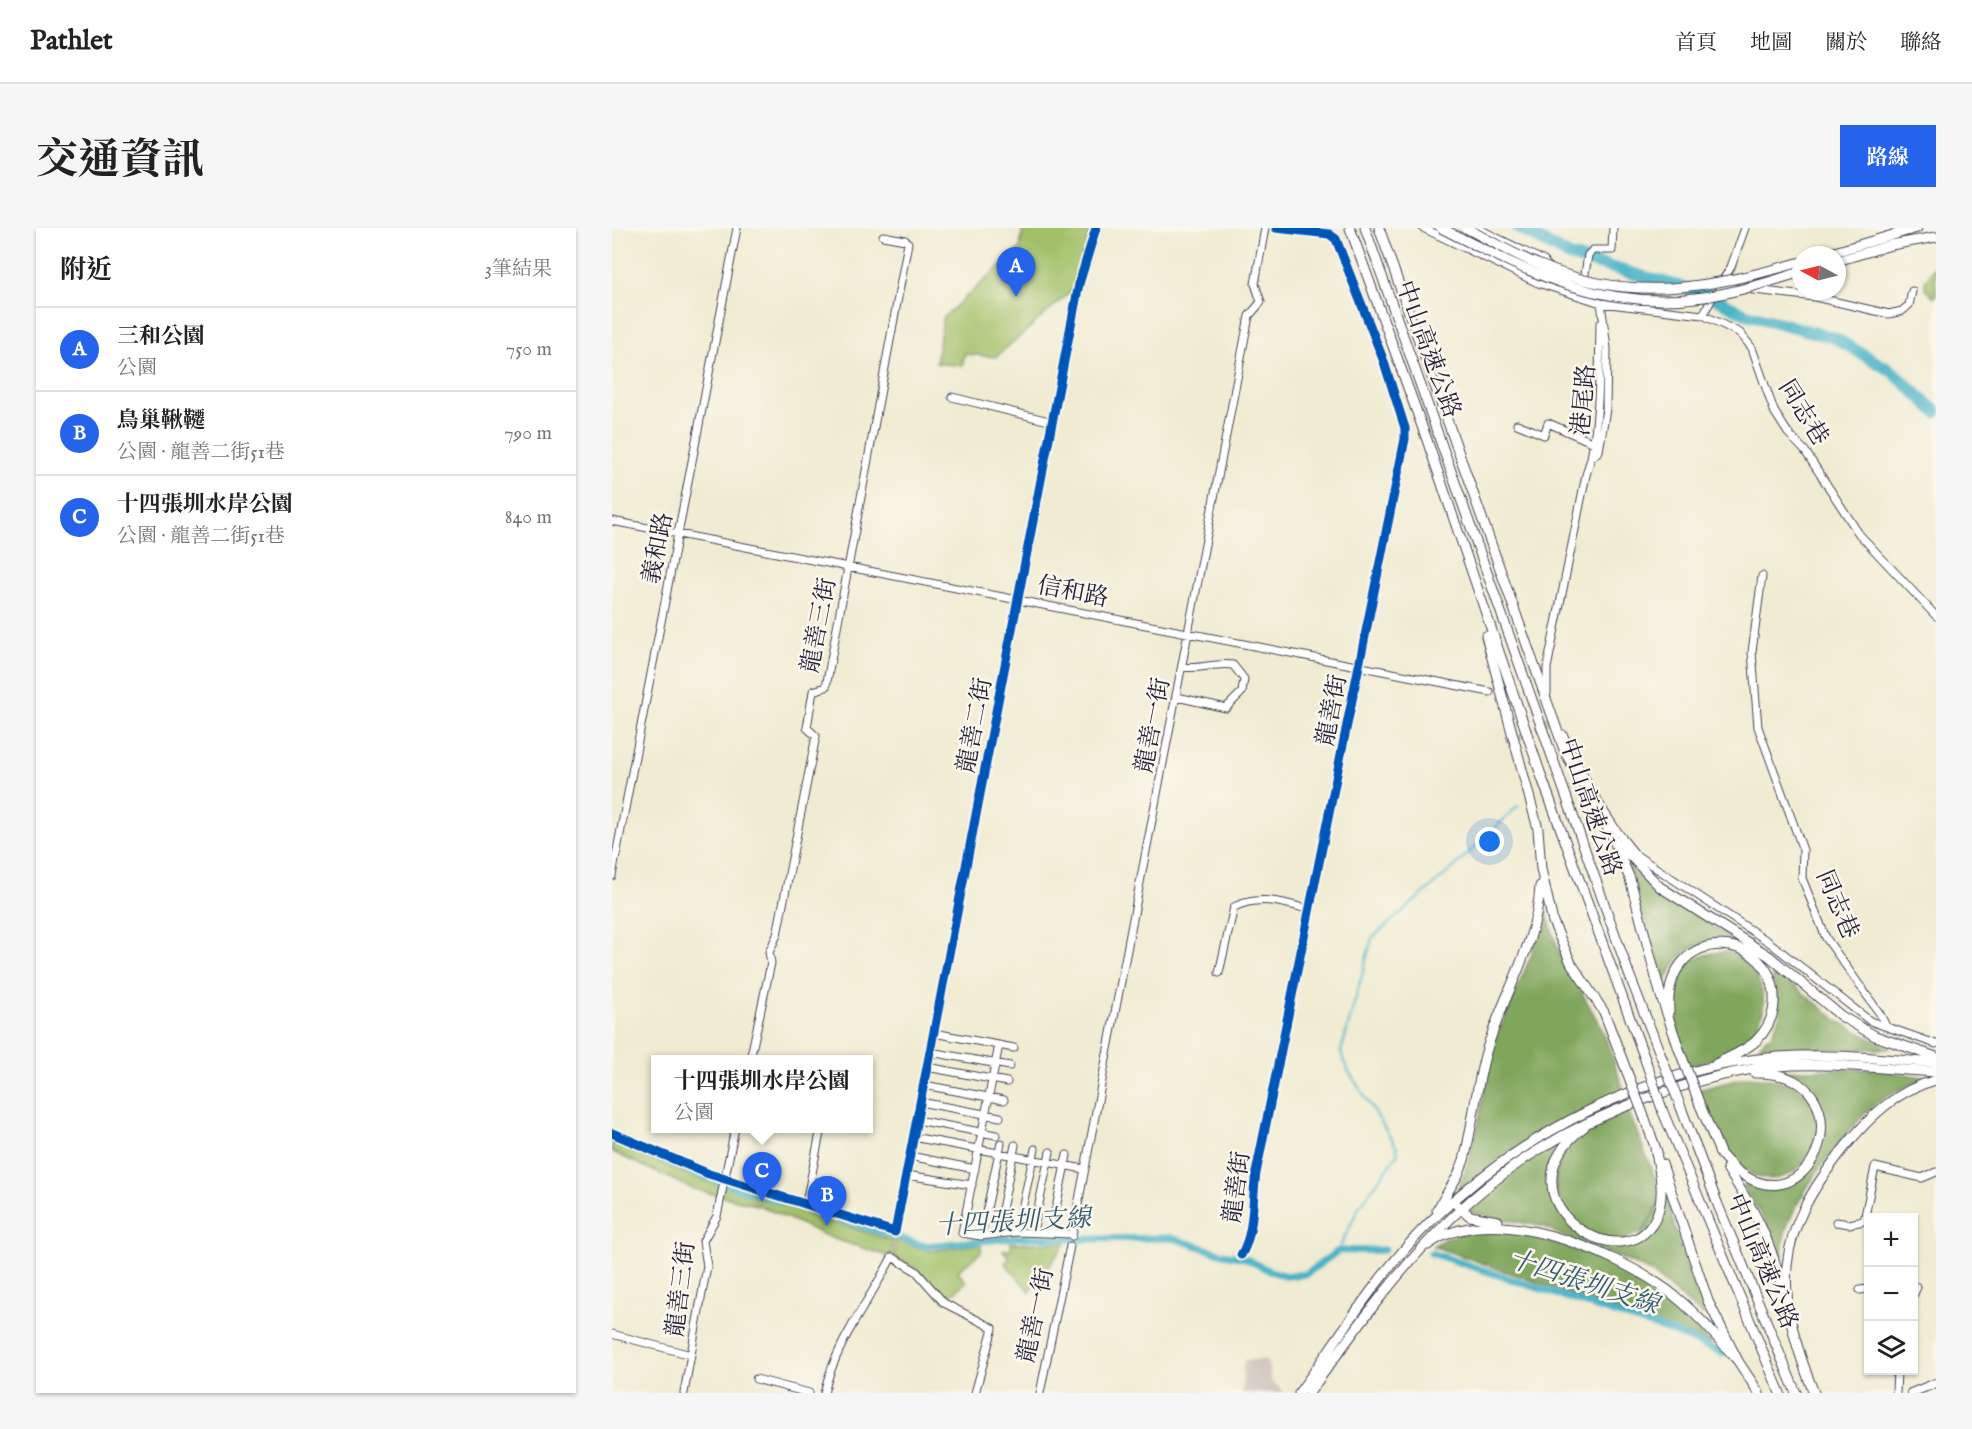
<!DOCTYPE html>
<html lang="zh-TW">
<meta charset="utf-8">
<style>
body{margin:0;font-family:"IM FELL English","Noto Serif TC",serif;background:#f6f6f6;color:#222}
.controls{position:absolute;right:18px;bottom:18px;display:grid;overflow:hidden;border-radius:0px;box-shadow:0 2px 4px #0004}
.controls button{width:54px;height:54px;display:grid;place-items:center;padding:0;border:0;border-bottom:2px solid #e0e0e0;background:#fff;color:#222;font:30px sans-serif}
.compass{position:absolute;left:1180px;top:18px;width:54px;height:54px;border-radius:50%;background:#fff;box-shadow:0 2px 4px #0004;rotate:277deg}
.you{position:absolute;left:878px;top:614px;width:21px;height:21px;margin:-15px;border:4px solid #fff;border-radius:50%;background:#1a73e8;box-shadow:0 0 0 9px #1a73e833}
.badge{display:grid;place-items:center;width:39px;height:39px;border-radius:50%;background:#2563eb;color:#fff;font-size:20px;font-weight:700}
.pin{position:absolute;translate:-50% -50px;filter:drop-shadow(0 2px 3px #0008)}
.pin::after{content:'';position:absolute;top:32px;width:21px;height:18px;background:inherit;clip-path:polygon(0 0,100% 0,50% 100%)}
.popup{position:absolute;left:39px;top:827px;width:222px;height:78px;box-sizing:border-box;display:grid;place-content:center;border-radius:0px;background:#fff;filter:drop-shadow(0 2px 4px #0005);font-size:20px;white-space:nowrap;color:#767676}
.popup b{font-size:22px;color:#222}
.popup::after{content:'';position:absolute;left:50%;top:100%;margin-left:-12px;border:12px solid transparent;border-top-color:#fff}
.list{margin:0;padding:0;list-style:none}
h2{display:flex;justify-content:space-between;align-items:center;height:78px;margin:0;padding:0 24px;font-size:26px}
h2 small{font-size:20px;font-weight:400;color:#767676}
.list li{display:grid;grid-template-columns:39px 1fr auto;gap:18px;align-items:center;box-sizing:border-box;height:84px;padding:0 24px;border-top:2px solid #e0e0e0}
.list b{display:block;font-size:22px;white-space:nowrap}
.list p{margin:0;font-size:20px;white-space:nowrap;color:#767676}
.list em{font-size:20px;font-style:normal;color:#767676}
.icon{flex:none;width:33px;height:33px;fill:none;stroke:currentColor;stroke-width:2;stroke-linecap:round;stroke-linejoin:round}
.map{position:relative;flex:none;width:1324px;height:1165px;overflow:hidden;border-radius:0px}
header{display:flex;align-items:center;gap:36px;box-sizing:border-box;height:84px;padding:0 30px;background:#fff;border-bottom:2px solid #e0e0e0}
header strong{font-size:28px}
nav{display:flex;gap:33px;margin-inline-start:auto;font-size:21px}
.intro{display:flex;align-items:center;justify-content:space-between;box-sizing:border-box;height:144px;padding:0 36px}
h1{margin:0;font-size:42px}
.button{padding:15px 27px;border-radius:0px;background:#2563eb;color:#fff;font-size:21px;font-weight:700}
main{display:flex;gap:36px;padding:0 36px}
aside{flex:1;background:#fff;border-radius:0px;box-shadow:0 2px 4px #0004}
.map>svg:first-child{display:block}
.industrial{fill:#cec1ba}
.green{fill:#a1c067;stroke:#627151;stroke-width:1.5}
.forest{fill:#80a65c;stroke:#51644c;stroke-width:1.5}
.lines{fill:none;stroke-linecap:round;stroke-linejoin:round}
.stream{stroke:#49b3c8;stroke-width:2}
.canal{stroke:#49b3c8;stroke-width:7}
.river{stroke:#49b3c8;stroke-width:12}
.minor-tunnel{stroke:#c7c3b4;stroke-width:7;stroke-dasharray:7 3.5;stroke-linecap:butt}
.minor-casing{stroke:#414052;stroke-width:9}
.major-casing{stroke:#414052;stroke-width:10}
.highway-casing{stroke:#414052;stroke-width:11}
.minor{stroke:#fff;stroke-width:7}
.major{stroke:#fff;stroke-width:8}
.highway{stroke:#fff;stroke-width:9}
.highway-bridge-casing{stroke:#414052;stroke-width:11;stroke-linecap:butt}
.highway-bridge{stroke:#fff;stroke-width:9}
.cycleway-casing{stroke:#fbf7ec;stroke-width:13}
.cycleway{stroke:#0057b8;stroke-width:9}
.labels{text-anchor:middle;stroke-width:5;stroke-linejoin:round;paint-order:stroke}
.street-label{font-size:24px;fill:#22223b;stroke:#fbf7ec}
.water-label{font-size:26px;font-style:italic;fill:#325c73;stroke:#fbf7ec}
</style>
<header>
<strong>Pathlet</strong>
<nav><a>首頁</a><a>地圖</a><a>關於</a><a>聯絡</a></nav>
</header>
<div class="intro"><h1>交通資訊</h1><a class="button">路線</a></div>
<main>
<aside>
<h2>附近<small>3筆結果</small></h2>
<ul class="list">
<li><span class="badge">A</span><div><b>三和公園</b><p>公園</p></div><em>750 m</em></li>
<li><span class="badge">B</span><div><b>鳥巢鞦韆</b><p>公園 · 龍善二街51巷</p></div><em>790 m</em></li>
<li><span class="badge">C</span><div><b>十四張圳水岸公園</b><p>公園 · 龍善二街51巷</p></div><em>840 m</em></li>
</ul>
</aside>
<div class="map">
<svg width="1324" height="1165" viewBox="0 0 1324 1165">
<rect width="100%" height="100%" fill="#fbf7ec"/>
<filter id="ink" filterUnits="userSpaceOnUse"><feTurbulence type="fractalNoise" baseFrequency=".0167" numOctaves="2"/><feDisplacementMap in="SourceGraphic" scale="12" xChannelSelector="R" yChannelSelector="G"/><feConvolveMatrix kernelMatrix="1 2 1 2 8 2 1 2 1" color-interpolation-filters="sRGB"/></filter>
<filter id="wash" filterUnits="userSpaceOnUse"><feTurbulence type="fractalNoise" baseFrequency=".008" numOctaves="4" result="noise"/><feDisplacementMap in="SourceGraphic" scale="24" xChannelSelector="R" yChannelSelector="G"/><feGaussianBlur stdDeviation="1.35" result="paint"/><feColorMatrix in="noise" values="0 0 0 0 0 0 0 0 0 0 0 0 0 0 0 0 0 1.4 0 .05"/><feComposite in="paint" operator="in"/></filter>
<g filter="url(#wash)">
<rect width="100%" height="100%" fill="#f0ebd2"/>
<!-- industrial -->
<path class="industrial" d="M632 1132H655L660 1154 671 1163 670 1165H630Z"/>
<!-- green -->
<path class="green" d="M411 0H479L463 60 384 129 353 126 350 138 324 135 331 90 408 20Z
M1323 38 1324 67 1322 69 1313 61V54Z
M0 915 83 949 281 1013 279 1029 219 1010 149 978 81 961 5 926 0 923Z
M284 1012 318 1023 369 1016V1024L346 1043 354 1054 332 1073 305 1041 282 1028Z
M399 1015H454L418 1064 393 1035 398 1030 391 1022H399Z"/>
<!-- forest -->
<path class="forest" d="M1015 635 1041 661 1124 713 1123 715C1082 711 1064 722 1051 762Z
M931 682H934L945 719 991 803 1012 863 924 907 889 929 841 969 852 947 865 902 881 816 919 728Z
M1117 724C1148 740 1163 774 1141 805 1137 810 1134 817 1129 819 1113 828 1093 833 1076 839 1071 824 1061 806 1059 790 1055 749 1075 723 1117 724Z
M1164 743 1228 794 1278 821H1207L1138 828 1154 810 1160 807 1168 786 1160 748 1165 750Z
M1259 841 1319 850C1301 855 1275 865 1261 878 1231 906 1188 962 1174 1001 1171 1010 1171 1022 1170 1033H1167L1152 991 1131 959 1133 956C1145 959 1157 963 1170 960 1212 949 1232 883 1194 855 1187 850 1176 848 1168 845V842Z
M1135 849C1149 850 1166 851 1180 857 1243 888 1176 999 1118 927 1112 920 1104 913 1100 905 1094 892 1091 876 1086 862Z
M1016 882 1046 957V975L1035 1000C1027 1004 1015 1012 1006 1013 995 1014 985 1009 975 1004 940 984 934 939 963 911 977 898 999 890 1016 882Z
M953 909 954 912 943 932 944 979 959 1000 974 1009 988 1015 1025 1013 1054 966 1069 1023 1093 1086 1090 1087 1039 1044 1002 1027 963 1014 933 999 860 985 856 981 897 945Z
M873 1000C931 1008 1015 1035 1060 1072 1075 1084 1088 1102 1101 1116L821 1018 834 1010Z"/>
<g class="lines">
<!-- stream -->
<path class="stream" d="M726 1023 747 979 786 926 784 918 734 839 729 824 760 710 841 640 906 578"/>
<!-- canal -->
<path class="canal" d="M0 912 110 955 313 1018 411 1009 466 1011 560 1010 611 1026 633 1030 658 1043 675 1048 694 1046 726 1023 772 1022
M819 1025 1060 1104 1111 1125"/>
<!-- river -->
<path class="river" d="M906 0 958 28 1095 66 1134 86 1223 110 1281 144 1324 184"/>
</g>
</g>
<g filter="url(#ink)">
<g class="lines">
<!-- minor-tunnel -->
<path class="minor-tunnel" d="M894 512 944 493"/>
<defs>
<path id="minor" d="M811 0 926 55 989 75 1091 87 1128 105 1140 120 1162 183 1176 205 1193 223 1247 306 1324 388
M865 0 932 33 938 41
M1109 55 1119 39 1133 0
M1107 58 1203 69 1277 86 1290 83 1297 77 1300 63
M970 65 976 27 981 22H1000L1001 0
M1091 87 1103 65
M340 169 441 194
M905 196 932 207 936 195 982 215
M979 230C988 185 987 141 988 96
M0 293 878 464
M1150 348 1140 424 1146 499 1191 622 1190 650 1214 710 1268 786 1274 798
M935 465V440L974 247 979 230 987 223 994 181 995 120 989 75
M565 469 614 480 630 464 632 451 621 437C603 434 588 442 571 439
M951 506C971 548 993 591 1024 627L1157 714 1258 793 1324 816
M0 648 125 0
M607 745 622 679C648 666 673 675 699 682
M322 805 402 820
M387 817 350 1005 369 1008 405 1004 460 1006
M318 824 398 838
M138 832 159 735 157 724 165 707 204 508 195 500 201 463 214 459 296 15 293 12 271 8
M315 839 395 854
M312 857 392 872
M308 874 388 889
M305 892 384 907
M0 905 97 946 283 1004 467 56 484 0
M301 909 472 941
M298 928 363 941
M294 947 360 957
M194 975 209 900
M1224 994 1237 996 1252 993 1263 939 1310 950 1324 944
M405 1004 423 921
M421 1004 438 924
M439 1004 455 927
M385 1006 403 917
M369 1008 389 915
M460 1008 637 88 649 74 643 56 653 0
M629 1027C643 1005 640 970 644 945L793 211V200L771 131 724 11 717 6 664 0
M1302 1058 1305 1059 1302 1066
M1248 1062 1256 1061
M0 1106 79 1127
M144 1151 197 1165
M72 1165 95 1038 91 1013 105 988 123 900
M212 1165C224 1114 256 1075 280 1029L304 1043 332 1075 381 1100 363 1165
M428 1165 458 1018
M1284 1165 1285 1142"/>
<path id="major" d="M1299 1165 1324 1155"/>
<path id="highway" d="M738 0 815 212 930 550 1034 834
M753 0 1017 746 1049 828
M767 0 953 524 999 606 1018 651 1049 768 1067 821
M1212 27 1305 0
M1225 33 1279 17 1324 9
M874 408 926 601 929 641 941 694 959 735 992 784 1015 844
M1006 615 1048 659 1157 728 1229 788 1263 808 1324 829
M1057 783C1051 691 1167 702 1162 776 1161 790 1154 803 1144 813 1133 823 1117 829 1104 836
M1068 877 1106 977 1184 1165
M1088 877 1109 927
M1051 884 1168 1165
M1033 891 1045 924
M972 899C877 972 1020 1062 1046 984 1053 963 1047 940 1043 920
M1107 924C1194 1030 1268 843 1143 845
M1050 936 1096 1073 1126 1133 1147 1165
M1115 940C1143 984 1157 1008 1170 1060
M845 977 858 988 886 993
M825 982 846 947 852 932C861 897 864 859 874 824 890 768 925 718 928 658
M816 1017C876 970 1001 1023 1055 1062 1082 1082 1104 1108 1126 1133
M687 1165C728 1108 766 1046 816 996 908 906 1037 839 1166 829 1219 825 1271 831 1324 835
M697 1165C795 1029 869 930 1033 871 1076 855 1119 842 1165 838 1219 834 1271 841 1324 844
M1202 1165C1161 1061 1161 1008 1233 919 1258 888 1285 862 1324 852"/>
</defs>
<!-- minor casing -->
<use href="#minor" class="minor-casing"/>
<!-- major casing -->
<use href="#major" class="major-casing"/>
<!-- highway casing -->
<use href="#highway" class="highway-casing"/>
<!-- minor -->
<use href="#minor" class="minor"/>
<!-- major -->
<use href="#major" class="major"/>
<!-- highway -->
<use href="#highway" class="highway"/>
<defs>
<path id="highway-bridge" d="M829 0C916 44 990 84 1092 69 1125 64 1157 54 1189 44
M854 0C878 13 903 27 928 37 1019 76 1098 60 1189 34
M1067 821 1088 877
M1049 828 1068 877
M1034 834 1051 884
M1015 844 1033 891"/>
</defs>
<!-- highway-bridge casing -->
<use href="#highway-bridge" class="highway-bridge-casing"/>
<!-- highway-bridge -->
<use href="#highway-bridge" class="highway-bridge"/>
<defs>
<path id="cycleway" d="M0 905 97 946 283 1004 467 56 484 0
M629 1027C643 1005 640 970 644 945L793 211V200L771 131 724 11 717 6 664 0"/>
</defs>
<!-- cycleway casing -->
<use href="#cycleway" class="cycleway-casing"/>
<!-- cycleway -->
<use href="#cycleway" class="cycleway"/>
</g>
</g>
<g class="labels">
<!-- street labels -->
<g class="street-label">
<text transform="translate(817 121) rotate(70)" y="8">中山高速公路</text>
<text transform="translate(971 172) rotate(-85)" y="8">港尾路</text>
<text transform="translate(1192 184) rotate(58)" y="8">同志巷</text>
<text transform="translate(45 320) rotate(-79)" y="8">義和路</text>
<text transform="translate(461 363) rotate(11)" y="8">信和路</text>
<text transform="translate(206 397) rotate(-79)" y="8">龍善三街</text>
<text transform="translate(719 482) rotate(-79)" y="8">龍善街</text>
<text transform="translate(362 497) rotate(-79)" y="8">龍善二街</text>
<text transform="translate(540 497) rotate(-79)" y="8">龍善一街</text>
<text transform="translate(979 579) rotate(71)" y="8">中山高速公路</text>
<text transform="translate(1226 676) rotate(67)" y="8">同志巷</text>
<text transform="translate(624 959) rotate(-82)" y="8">龍善街</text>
<text transform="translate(1151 1033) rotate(67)" y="8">中山高速公路</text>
<text transform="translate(68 1061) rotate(-83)" y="8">龍善三街</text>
<text transform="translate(423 1087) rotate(-78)" y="8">龍善一街</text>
</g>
<!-- water labels -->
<g class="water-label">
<text transform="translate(401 993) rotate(-3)" y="9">十四張圳支線</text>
<text transform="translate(972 1053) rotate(18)" y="9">十四張圳支線</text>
</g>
</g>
</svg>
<div class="controls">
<button>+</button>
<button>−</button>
<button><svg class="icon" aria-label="layers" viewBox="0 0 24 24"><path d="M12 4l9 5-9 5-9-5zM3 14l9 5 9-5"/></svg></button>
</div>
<svg class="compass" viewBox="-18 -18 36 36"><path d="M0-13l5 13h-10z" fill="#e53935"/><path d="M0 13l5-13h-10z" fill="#767676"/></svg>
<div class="you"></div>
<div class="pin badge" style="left:404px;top:69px">A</div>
<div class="pin badge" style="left:215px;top:998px">B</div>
<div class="pin badge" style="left:150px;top:974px">C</div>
<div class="popup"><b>十四張圳水岸公園</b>公園</div>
</div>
</main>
